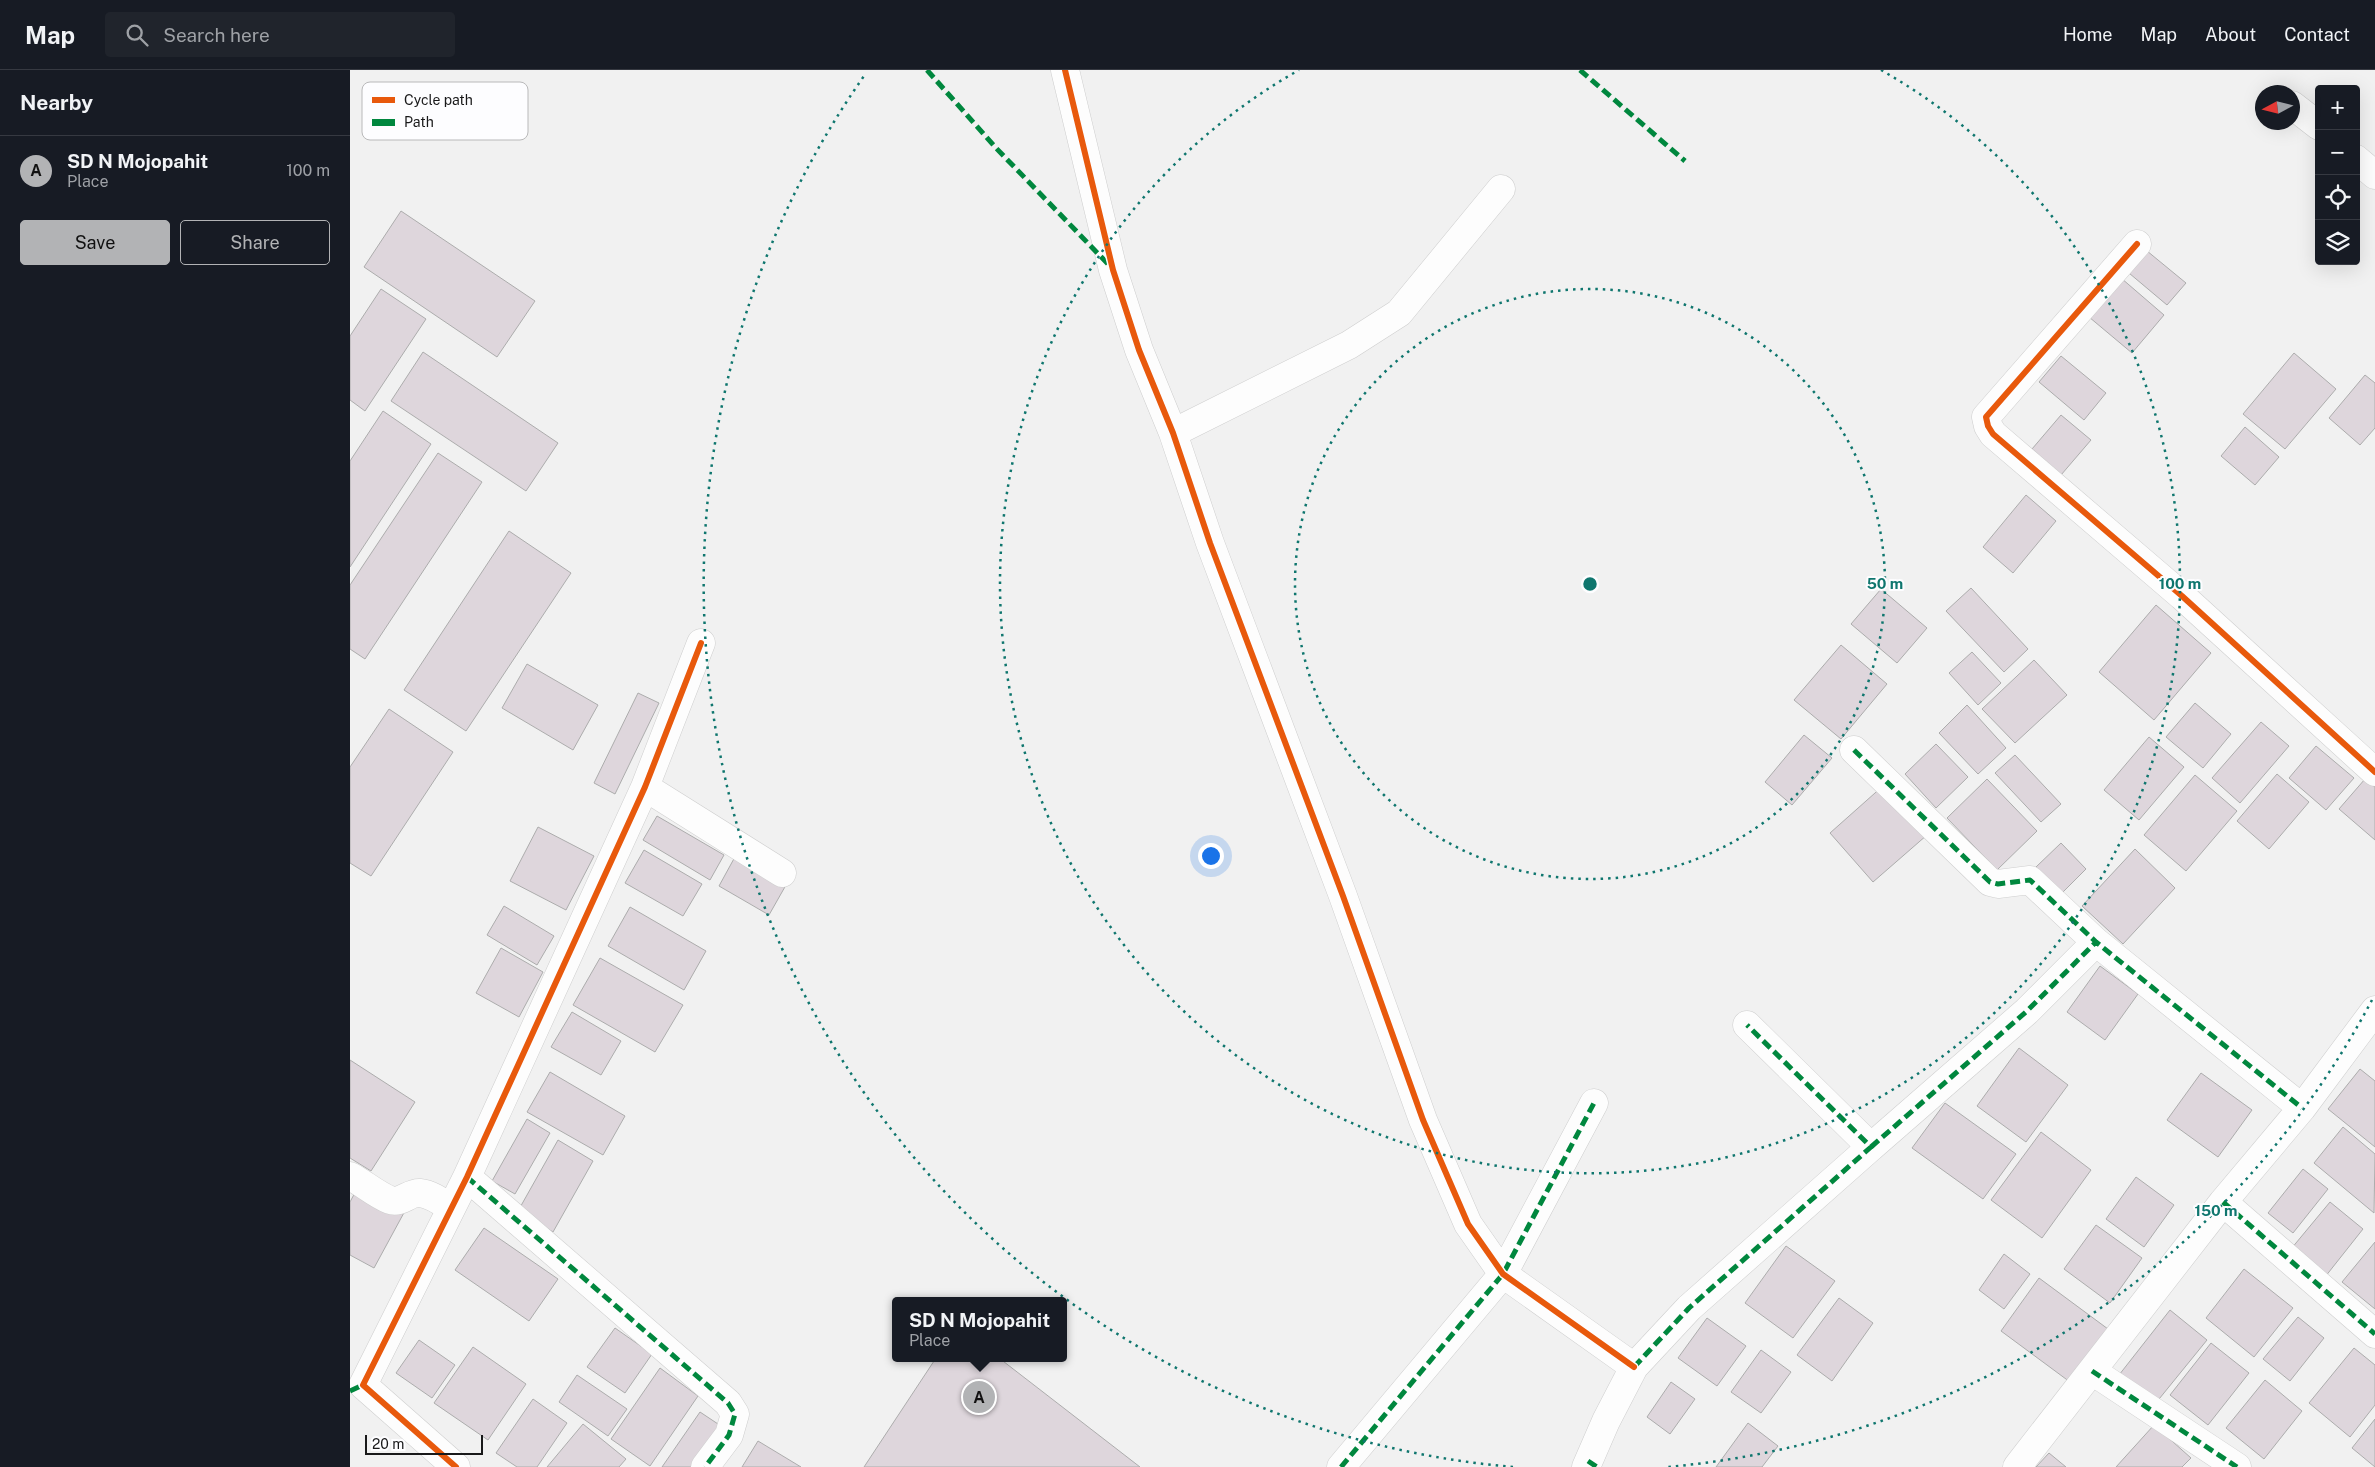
<!DOCTYPE html>
<meta charset="utf-8">
<style>
body{margin:0;font-family:"Public Sans",sans-serif;background:#20242c;color:#f1f3f6}
.controls{position:absolute;right:15px;top:15px;display:grid;overflow:hidden;border-radius:5px;box-shadow:0 5px 20px #0002}
.controls button{width:45px;height:45px;display:grid;place-items:center;padding:0;border:0;border-bottom:1px solid #363941;background:#171b24;color:#f1f3f6;font:25px sans-serif}
.compass{position:absolute;left:1905px;top:15px;width:45px;height:45px;border-radius:50%;background:#171b24;box-shadow:0 5px 20px #0002;rotate:263deg}
.scale{position:absolute;left:15px;bottom:12px;width:118px;box-sizing:border-box;padding-left:5px;border:2px solid #19191a;border-top:0;font-size:14px;line-height:18px;white-space:nowrap;color:#19191a;-webkit-text-stroke:4px #fdfdff;paint-order:stroke}
.you{position:absolute;left:860px;top:785px;width:18px;height:18px;margin:-12px;border:4px solid #fff;border-radius:50%;background:#1a73e8;box-shadow:0 0 0 8px #1a73e833}
.badge{display:grid;place-items:center;width:32px;height:32px;border-radius:50%;background:#b2b3b5;color:#111;font-size:16px;font-weight:700}
.pin{position:absolute;translate:-50% -50%;border:2px solid #fff;box-shadow:0 1px 5px #0006}
.popup{position:absolute;left:542px;top:1227px;width:175px;height:65px;box-sizing:border-box;display:grid;place-content:center;border-radius:5px;background:#171b24;filter:drop-shadow(0 1px 4px #0005);font-size:16px;white-space:nowrap;color:#9ea1a6}
.popup b{font-size:19px;color:#f1f3f6}
.popup::after{content:'';position:absolute;left:50%;top:100%;margin-left:-10px;border:10px solid transparent;border-top-color:#171b24}
.list{margin:0;padding:0;list-style:none}
h2{display:flex;justify-content:space-between;align-items:center;height:65px;margin:0;padding:0 20px;font-size:21px}
h2 small{font-size:16px;font-weight:400;color:#9ea1a6}
.list li{display:grid;grid-template-columns:32px 1fr auto;gap:15px;align-items:center;box-sizing:border-box;height:70px;padding:0 20px;border-top:1px solid #363941}
.list b{display:block;font-size:19px;white-space:nowrap}
.list p{margin:0;font-size:16px;white-space:nowrap;color:#9ea1a6}
.list em{font-size:16px;font-style:normal;color:#9ea1a6}
.actions{display:flex;gap:10px;padding:15px 20px}
.actions a{flex:1;padding:11px 0;border:1px solid #b2b3b5;border-radius:5px;text-align:center;font-size:18px;color:#b2b3b5}
.actions .main{background:#b2b3b5;color:#111}
.icon{flex:none;width:28px;height:28px;fill:none;stroke:currentColor;stroke-width:2;stroke-linecap:round;stroke-linejoin:round}
.map{position:relative;flex:none;width:2025px;height:1397px;overflow:hidden}
header{display:flex;align-items:center;gap:30px;box-sizing:border-box;height:70px;padding:0 25px;background:#171b24;border-bottom:1px solid #363941}
header strong{font-size:24px}
nav{display:flex;gap:28px;margin-inline-start:auto;font-size:18px}
.search{width:350px;height:45px;background:#20242c;display:flex;align-items:center;gap:12px;box-sizing:border-box;padding:0 18px;border-radius:5px;color:#9ea1a6;font-size:19px}
main{display:flex}
aside{flex:1;background:#171b24}
.map>svg:first-child{display:block}
.building{fill:#ded6dc;stroke:#acacac}
.lines{fill:none;stroke-linecap:round;stroke-linejoin:round}
.minor-casing{stroke:#cecece;stroke-width:29}
.minor{stroke:#fdfdfd;stroke-width:28}
.quiet{stroke:#00873e;stroke-width:5;stroke-dasharray:10 5;stroke-linecap:butt}
.cycleway-casing{stroke:#fdfdff;stroke-width:9}
.cycleway{stroke:#e8590c;stroke-width:6}
.ring{fill:none;stroke:#0f766e;stroke-width:2.5;stroke-dasharray:2.5 5}
.key{fill:#fdfdff;stroke:#b9b9ba;stroke-width:1}
.key-label{font-size:14px;fill:#19191a}
.centre{fill:#0f766e;stroke:#fdfdff;stroke-width:2.5}
.ring-label{font-size:15px;text-anchor:middle;font-weight:bold;fill:#0f766e;stroke:#fdfdff;stroke-width:4;stroke-linejoin:round;paint-order:stroke}
</style>
<header>
<strong>Map</strong>
<div class="search"><svg class="icon" aria-label="search" viewBox="0 0 24 24"><circle cx="10" cy="10" r="6"/><path d="M15 15l6 6"/></svg>Search here</div>
<nav><a>Home</a><a>Map</a><a>About</a><a>Contact</a></nav>
</header>
<main>
<aside>
<h2>Nearby<small></small></h2>
<ul class="list">
<li><span class="badge">A</span><div><b>SD N Mojopahit</b><p>Place</p></div><em>100 m</em></li>
</ul>
<div class="actions"><a class="main">Save</a><a>Share</a></div>
</aside>
<div class="map">
<svg width="2025" height="1397" viewBox="0 0 2025 1397">
<rect width="100%" height="100%" fill="#f1f1f1"/>
<!-- building -->
<path class="building" d="M51 141 185 231 147 287 14 197Z
M1791 176 1836 213 1817 235 1773 198Z
M1771 208 1814 245 1782 283 1739 247Z
M31 219 76 249 15 341 0 330V266Z
M73 282 208 373 176 421 41 331Z
M1944 283 1986 319 1935 379 1893 344Z
M1711 286 1756 323 1734 350 1689 312Z
M2015 305 2025 313V358L2010 375 1979 348Z
M33 341 81 374 0 497V391Z
M1711 345 1741 370 1711 405 1682 379Z
M1895 357 1929 387 1905 415 1871 386Z
M88 383 132 412 15 589 0 579V515Z
M1676 425 1706 451 1663 503 1633 477Z
M159 461 221 503 116 661 54 620Z
M1621 518 1678 579 1654 602 1596 541Z
M1531 519 1577 558 1547 593 1501 554Z
M1806 535 1861 583 1804 650 1749 602Z
M1491 575 1537 614 1491 669 1444 630Z
M1622 582 1651 613 1628 635 1599 603Z
M1684 590 1717 625 1665 673 1632 639Z
M177 594 248 635 223 680 152 638Z
M288 623 309 633 265 724 244 713Z
M1845 633 1881 664 1853 698 1816 667Z
M1617 635 1656 678 1628 704 1589 663Z
M39 639 103 682 21 806 0 793V697Z
M1911 652 1939 676 1890 733 1862 708Z
M1454 665 1482 688 1442 735 1415 712Z
M1799 667 1834 697 1789 750 1754 720Z
M1586 674 1618 707 1586 738 1555 704Z
M1966 676 2004 708 1976 740 1939 708Z
M1665 685 1711 734 1691 752 1645 703Z
M1927 704 1959 732 1919 779 1887 751Z
M1845 705 1887 741 1836 801 1794 765Z
M1637 709 1687 761 1647 800 1597 748Z
M2015 709 2025 717V770L1989 739Z
M1534 715 1577 765 1523 812 1480 763Z
M307 746 374 785 360 810 293 770Z
M188 757 244 786 216 840 160 811Z
M1711 773 1736 799 1711 824 1686 797Z
M1785 779 1825 818 1773 874 1732 836Z
M294 780 352 814 333 846 275 813Z
M386 785 436 815 419 845 369 816Z
M154 836 204 866 187 895 137 865Z
M280 837 356 881 334 920 258 876Z
M151 878 193 902 169 947 126 923Z
M250 888 333 935 305 982 223 935Z
M1750 896 1788 924 1755 970 1717 942Z
M222 942 271 971 251 1005 201 977Z
M1669 978 1718 1015 1676 1072 1627 1036Z
M0 990 65 1032 21 1101 0 1088Z
M2010 999 2025 1011V1077L1978 1039Z
M200 1002 275 1046 253 1085 177 1042Z
M1851 1003 1902 1040 1868 1087 1817 1050Z
M1595 1033 1666 1084 1633 1129 1562 1078Z
M177 1049 200 1063 165 1124 142 1111Z
M1993 1057 2025 1084 2024 1143 1964 1093Z
M1691 1062 1741 1100 1692 1168 1641 1130Z
M208 1070 243 1091 203 1162 168 1141Z
M1953 1099 1978 1119 1943 1163 1918 1143Z
M1786 1107 1824 1135 1794 1177 1756 1149Z
M9 1115 56 1139 24 1198 0 1185V1132Z
M1980 1132 2013 1159 1975 1207 1941 1179Z
M1746 1155 1792 1188 1760 1233 1714 1199Z
M134 1158 208 1209 179 1251 105 1200Z
M2025 1172V1239L1992 1212Z
M1436 1176 1485 1211 1443 1268 1395 1233Z
M1654 1184 1680 1204 1654 1239 1629 1220Z
M1894 1199 1943 1238 1904 1287 1856 1248Z
M1689 1208 1758 1259 1720 1312 1651 1261Z
M1489 1228 1523 1253 1482 1311 1447 1285Z
M1820 1240 1857 1270 1805 1334 1769 1305Z
M1948 1247 1974 1268 1940 1311 1913 1289Z
M1357 1248 1396 1276 1367 1316 1328 1288Z
M265 1258 302 1284 275 1323 237 1297Z
M69 1270 105 1295 82 1328 46 1303Z
M1861 1273 1899 1303 1858 1355 1820 1325Z
M123 1277 176 1314 138 1370 84 1333Z
M2004 1278 2025 1295V1335L2000 1367 1959 1333Z
M1411 1280 1441 1302 1411 1343 1381 1322Z
M586 1288H649L790 1397H514Z
M310 1298 348 1326 300 1396 261 1369Z
M227 1305 277 1339 258 1366 209 1332Z
M1915 1310 1952 1341 1914 1389 1876 1358Z
M1321 1312 1345 1329 1320 1364 1297 1347Z
M183 1329 217 1353 187 1397H167L146 1383Z
M350 1342 377 1360 352 1397H312Z
M2025 1349V1397L2002 1378Z
M1398 1353 1428 1376 1412 1397H1366Z
M233 1354 276 1389 269 1397H197Z
M1804 1355 1841 1388 1832 1397H1766Z
M408 1371 451 1397H392Z
M1699 1383 1716 1397H1686Z"/>
<g class="lines">
<defs>
<path id="minor" d="M715 0 763 200 789 280 823 363 860 473 993 826 1073 1050 1118 1154 1153 1204 1284 1297
M1942 35 1969 56
M2006 89 2025 105
M1787 174 1636 347 1638 356 1643 364 1832 526 2025 702
M823 363 999 275 1049 243 1151 119
M1504 680 1640 812 1648 814 1680 810 1746 872 1952 1038
M295 717 432 803
M1521 1077 1677 941 1746 872
M0 1106C13 1113 27 1125 40 1130 51 1134 59 1122 70 1123 81 1124 92 1132 101 1138
M117 1107 378 1333 385 1344 379 1365 355 1397
M1873 1132 2025 1264
M1742 1301 1887 1397
M106 1397 13 1315 117 1107 295 717 351 573
M991 1397 1153 1204 1244 1033
M1236 1397 1256 1351 1284 1297 1339 1238 1521 1077 1397 955
M1667 1397 1873 1132 1952 1038 2025 940"/>
</defs>
<!-- minor casing -->
<use href="#minor" class="minor-casing"/>
<!-- minor -->
<use href="#minor" class="minor"/>
<!-- quiet -->
<path class="quiet" d="M577 0 646 78 760 196
M1230 0 1335 91
M1504 680 1640 812 1648 814 1680 810 1746 872 1952 1038
M1521 1077 1677 941 1746 872
M117 1107 378 1333 385 1344 379 1365 355 1397
M1873 1132 2025 1264
M1284 1297 1339 1238 1521 1077 1397 955
M1742 1301 1887 1397
M0 1321 13 1315
M1238 1391 1247 1397
M991 1397 1153 1204 1244 1033"/>
<defs>
<path id="cycleway" d="M715 0 763 200 789 280 823 363 860 473 993 826 1073 1050 1118 1154 1153 1204 1284 1297
M1787 174 1636 347 1638 356 1643 364 1832 526 2025 702
M106 1397 13 1315 117 1107 295 717 351 573"/>
</defs>
<!-- cycleway casing -->
<use href="#cycleway" class="cycleway-casing"/>
<!-- cycleway -->
<use href="#cycleway" class="cycleway"/>
</g>
<!-- distance rings -->
<g class="ring">
<circle cx="1240" cy="514" r="295"/>
<path d="M1531 0A590 590 0 1 1 949 0"/>
<path d="M2022 930A886 886 0 0 1 1317 1397M1163 1397A886 886 0 0 1 514 6"/>
</g>
<!-- legend -->
<rect x="12" y="12" width="166" height="58" rx="8" class="key"/>
<rect x="22" y="27" width="23" height="6" fill="#e8590c"/>
<rect x="22" y="49" width="23" height="7" fill="#00873e"/>
<g class="key-label">
<text x="54" y="35">Cycle path</text>
<text x="54" y="57">Path</text>
</g>
<circle cx="1240" cy="514" r="8" class="centre"/>
<g class="ring-label">
<text x="1535" y="519">50 m</text>
<text x="1830" y="519">100 m</text>
<text x="1866" y="1146">150 m</text>
</g>
</svg>
<div class="controls">
<button>+</button>
<button>−</button>
<button><svg class="icon" aria-label="locate" viewBox="0 0 24 24"><circle cx="12" cy="12" r="6"/><path d="M12 2v4M12 18v4M2 12h4M18 12h4"/></svg></button>
<button><svg class="icon" aria-label="layers" viewBox="0 0 24 24"><path d="M12 4l9 5-9 5-9-5zM3 14l9 5 9-5"/></svg></button>
</div>
<svg class="compass" viewBox="-18 -18 36 36"><path d="M0-13l5 13h-10z" fill="#e53935"/><path d="M0 13l5-13h-10z" fill="#9ea1a6"/></svg>
<div class="scale">20 m</div>
<div class="you"></div>
<div class="pin badge" style="left:629px;top:1327px">A</div>
<div class="popup"><b>SD N Mojopahit</b>Place</div>
</div>
</main>
